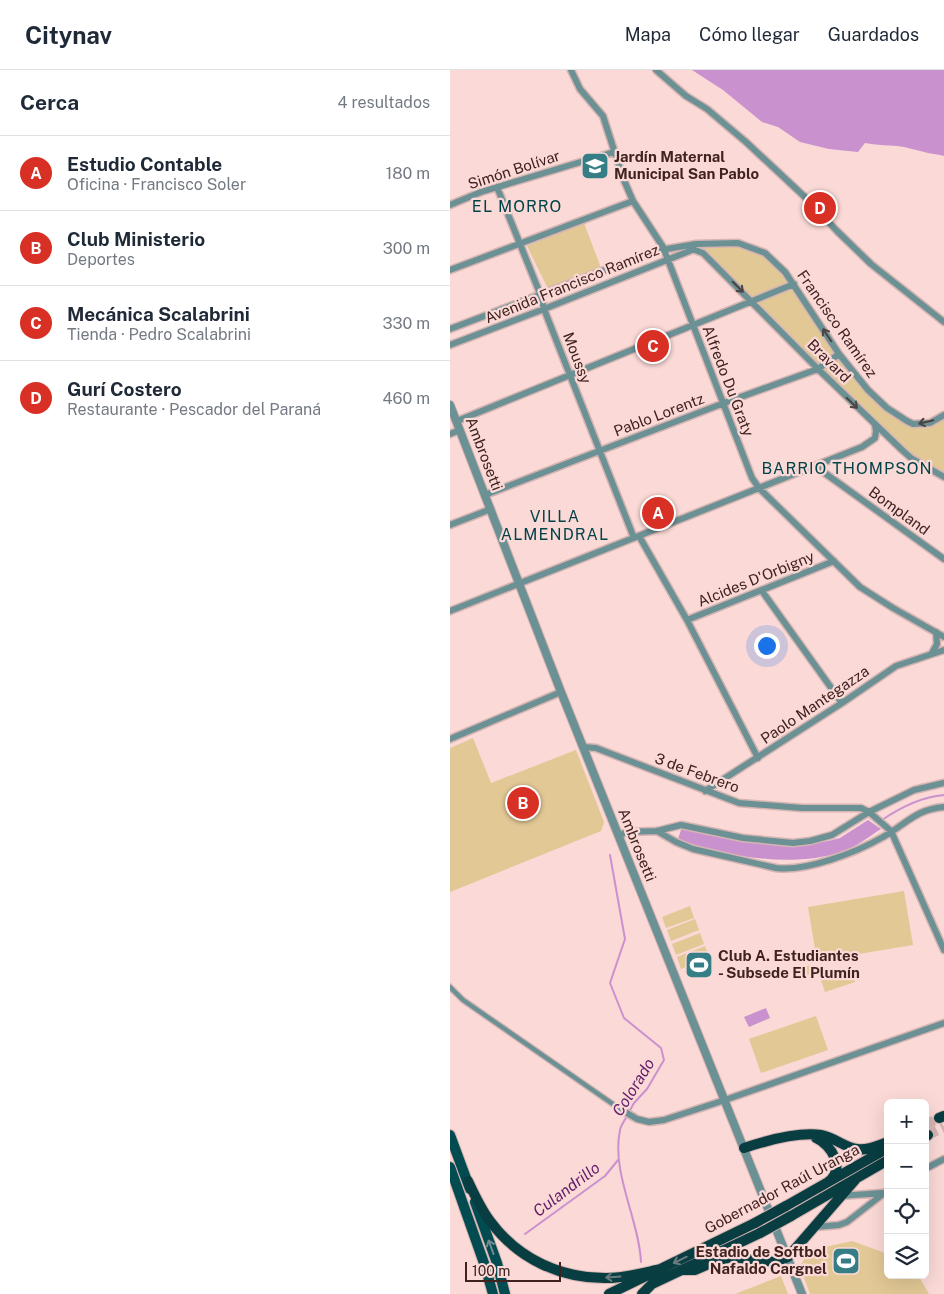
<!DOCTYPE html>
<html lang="es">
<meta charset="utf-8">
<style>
body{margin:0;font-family:"Public Sans",sans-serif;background:#f2f2f3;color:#1f2937}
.controls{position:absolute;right:15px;bottom:15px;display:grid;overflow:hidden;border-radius:8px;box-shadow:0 5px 20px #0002}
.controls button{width:45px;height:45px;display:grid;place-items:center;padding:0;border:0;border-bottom:1px solid #e0e1e3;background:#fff;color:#1f2937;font:25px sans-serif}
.scale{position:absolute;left:15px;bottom:12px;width:96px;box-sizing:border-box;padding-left:5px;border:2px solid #402220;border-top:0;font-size:14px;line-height:18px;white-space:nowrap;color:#402220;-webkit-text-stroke:4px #fad9d6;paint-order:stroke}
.you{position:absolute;left:316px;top:575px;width:18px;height:18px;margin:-12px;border:4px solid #fff;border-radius:50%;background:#1a73e8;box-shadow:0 0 0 8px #1a73e833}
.badge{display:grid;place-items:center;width:32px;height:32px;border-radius:50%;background:#d93025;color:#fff;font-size:16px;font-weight:700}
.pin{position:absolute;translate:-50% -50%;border:2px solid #fff;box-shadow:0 1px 5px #0006}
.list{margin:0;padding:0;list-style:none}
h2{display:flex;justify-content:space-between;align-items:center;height:65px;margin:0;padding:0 20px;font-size:21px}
h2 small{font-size:16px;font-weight:400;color:#747a83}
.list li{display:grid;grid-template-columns:32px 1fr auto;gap:15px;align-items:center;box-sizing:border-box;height:75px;padding:0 20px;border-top:1px solid #e0e1e3}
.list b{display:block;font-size:19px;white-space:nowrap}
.list p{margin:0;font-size:16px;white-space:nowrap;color:#747a83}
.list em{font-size:16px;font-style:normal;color:#747a83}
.icon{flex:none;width:28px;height:28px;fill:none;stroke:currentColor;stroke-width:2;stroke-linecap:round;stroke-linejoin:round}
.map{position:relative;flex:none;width:494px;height:1224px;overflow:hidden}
header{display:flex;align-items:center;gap:30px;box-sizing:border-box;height:70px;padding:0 25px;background:#fff;border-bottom:1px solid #e0e1e3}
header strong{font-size:24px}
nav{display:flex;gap:28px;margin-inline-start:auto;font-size:18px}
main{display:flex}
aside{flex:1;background:#fff}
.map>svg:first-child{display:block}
.green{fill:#e2c895}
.water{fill:#ca91cf}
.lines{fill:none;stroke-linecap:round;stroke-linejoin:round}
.stream{stroke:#ca91cf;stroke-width:2}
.trunk-tunnel{stroke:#d5b4b2;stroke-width:10;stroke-dasharray:10 5;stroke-linecap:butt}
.pedestrian-casing{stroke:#d5b4b2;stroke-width:7}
.minor-casing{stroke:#d5b4b2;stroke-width:9}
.tertiary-casing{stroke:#d5b4b2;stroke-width:10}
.primary-casing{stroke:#d5b4b2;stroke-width:12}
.trunk-casing{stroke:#d5b4b2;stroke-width:12}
.pedestrian{stroke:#6b9195;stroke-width:4.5}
.minor{stroke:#6b9195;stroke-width:6}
.tertiary{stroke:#6b9195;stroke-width:8}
.primary{stroke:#024b51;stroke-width:10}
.trunk{stroke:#083d42;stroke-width:10}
.trunk-bridge-casing{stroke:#d5b4b2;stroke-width:12;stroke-linecap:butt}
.trunk-bridge{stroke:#083d42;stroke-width:10}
.oneway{stroke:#4d4343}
.oneway2{stroke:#728b8d}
.oneway3{stroke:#697b7d}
.labels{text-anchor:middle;stroke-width:4.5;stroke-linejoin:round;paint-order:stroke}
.poi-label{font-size:15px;font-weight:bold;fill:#402220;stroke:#fad9d6;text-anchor:start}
.street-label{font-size:15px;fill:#402220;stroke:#fad9d6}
.neighbourhood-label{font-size:16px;letter-spacing:1px;fill:#004348;stroke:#fad9d6}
.water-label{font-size:16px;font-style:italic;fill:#631e6a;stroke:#fad9d6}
</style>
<header>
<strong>Citynav</strong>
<nav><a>Mapa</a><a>Cómo llegar</a><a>Guardados</a></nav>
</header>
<main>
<aside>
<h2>Cerca<small>4 resultados</small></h2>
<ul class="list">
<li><span class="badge">A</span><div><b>Estudio Contable</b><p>Oficina · Francisco Soler</p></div><em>180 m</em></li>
<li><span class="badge">B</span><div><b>Club Ministerio</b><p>Deportes</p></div><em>300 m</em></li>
<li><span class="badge">C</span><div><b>Mecánica Scalabrini</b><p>Tienda · Pedro Scalabrini</p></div><em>330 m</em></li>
<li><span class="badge">D</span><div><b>Gurí Costero</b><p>Restaurante · Pescador del Paraná</p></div><em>460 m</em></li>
</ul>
</aside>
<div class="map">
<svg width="494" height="1224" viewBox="0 0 494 1224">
<rect width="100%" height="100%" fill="#fad9d6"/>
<!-- green -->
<path class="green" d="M134 153 151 198 98 219 77 176Z
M256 173H288L325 191 389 284 437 338 471 355 494 345V407L461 388 253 183 252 177Z
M23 668 41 713 126 680 154 752 151 761 0 822V678Z
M454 821 463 875 367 891 358 837Z
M240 836 244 848 216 858 212 847Z
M245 849 249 860 221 871 217 860Z
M250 863 254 874 226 885 222 874Z
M255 876 259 888 231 899 227 887Z
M363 895 364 904 345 906 344 898Z
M400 897 405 912 375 922 370 907Z
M366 946 378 980 311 1003 299 969Z
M402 1171 438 1184V1205H468L479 1224H360L350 1197 358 1181Z
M331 1206 338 1224H285Z"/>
<!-- water -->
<path class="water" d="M242 0H494V86C487 84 481 84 474 82 465 80 457 77 447 76 436 75 426 75 415 73L408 82 379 79 350 72 328 57 312 52 273 20Z
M418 750 431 759C418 767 405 778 391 782 344 798 273 787 228 769L232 757 343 776 378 771 390 768Z
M316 938 320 948 299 957 294 947Z"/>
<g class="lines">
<!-- stream -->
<path class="stream" d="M432 750C451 737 471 727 494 725
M160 785 175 869 160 913 174 948 211 978 214 990 197 1019 184 1033 179 1042
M177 1046C175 1050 171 1055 170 1060 161 1103 189 1149 191 1192
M75 1164 155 1106 168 1090"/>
<!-- trunk-tunnel -->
<path class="trunk-tunnel" d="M475 1055 489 1048
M478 1065 494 1057"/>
<defs>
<path id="pedestrian" d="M0 917 13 930 170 1039"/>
<path id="minor" d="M121 0 130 19 153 46 173 108 183 131 213 177 302 408 309 418 410 517 443 538 494 567
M206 0 236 26 257 39 296 72 356 128 387 161 421 194 494 252
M47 117 91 226 94 239 184 468
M0 135 31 122 164 82
M0 200 183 131
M0 259 205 181 246 174 288 173 315 183 335 202 389 284 418 320 437 338 457 351 463 354 480 353 494 345
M0 275 94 239 242 180H245L253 183 368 299 452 380 461 388 494 407
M7 351 344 214
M0 364 10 360
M365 396 494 489
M35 425 274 333 368 299 389 284
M0 455 41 439
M189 466 237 550 308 688
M312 521 392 633
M0 541 412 377 425 368 426 361 425 355
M237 550 384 491
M482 583 487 574 486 562
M0 669 111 622
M133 677 146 678 289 733 352 738H411L419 742 441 761 494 880
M255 721 392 633 446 596 494 580
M207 761 226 772 243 779 326 798C356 802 407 782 433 767 455 755 466 739 494 737
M169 766 176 762 207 761 231 755 293 768 343 773 360 771 382 765 419 742 464 720 494 713
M170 1039 187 1049 199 1052 214 1050 275 1030 494 953
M475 1099 494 1089
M390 1126 432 1123
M365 1157 389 1155 397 1152 438 1120"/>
<path id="tertiary" d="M0 335 111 622 352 1224"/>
<path id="primary" d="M0 1065 20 1119
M0 1097 35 1196 43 1224
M25 1132 47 1193 55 1224"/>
<path id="trunk" d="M489 1048 494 1046
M475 1067 478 1065
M366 1068C382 1075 396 1099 378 1112
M294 1078C315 1071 349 1062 371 1065 384 1067 395 1078 407 1079 417 1081 429 1075 438 1072
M18 1111C24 1124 31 1139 40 1151 68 1189 111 1209 158 1208 176 1208 193 1203 211 1199
M336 1136 438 1078
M341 1146 438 1090
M231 1200H245L268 1190 282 1187 324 1192 338 1187 405 1110
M159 1224 305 1153
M192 1224 202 1214 310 1163"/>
</defs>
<!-- pedestrian casing -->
<use href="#pedestrian" class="pedestrian-casing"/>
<!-- minor casing -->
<use href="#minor" class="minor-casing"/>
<!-- tertiary casing -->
<use href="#tertiary" class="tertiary-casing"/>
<!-- primary casing -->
<use href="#primary" class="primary-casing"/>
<!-- trunk casing -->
<use href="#trunk" class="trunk-casing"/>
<!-- pedestrian -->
<use href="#pedestrian" class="pedestrian"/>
<!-- minor -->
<use href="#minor" class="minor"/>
<!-- tertiary -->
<use href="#tertiary" class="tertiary"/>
<!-- primary -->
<use href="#primary" class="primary"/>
<!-- trunk -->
<use href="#trunk" class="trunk"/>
<defs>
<path id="trunk-bridge" d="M305 1153 336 1136
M310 1163 341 1146"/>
</defs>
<!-- trunk-bridge casing -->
<use href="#trunk-bridge" class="trunk-bridge-casing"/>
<!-- trunk-bridge -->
<use href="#trunk-bridge" class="trunk-bridge"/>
</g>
<!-- one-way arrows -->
<defs><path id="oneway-shaft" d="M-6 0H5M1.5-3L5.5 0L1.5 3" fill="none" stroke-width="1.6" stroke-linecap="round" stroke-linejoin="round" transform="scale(1.25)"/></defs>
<g class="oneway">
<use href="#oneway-shaft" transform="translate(288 217) rotate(45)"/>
<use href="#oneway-shaft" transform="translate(377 265) rotate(-124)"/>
<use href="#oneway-shaft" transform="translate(402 333) rotate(44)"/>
<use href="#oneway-shaft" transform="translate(476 352) rotate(167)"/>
</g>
<use class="oneway2" href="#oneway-shaft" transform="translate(41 1177) rotate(-110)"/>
<g class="oneway3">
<use href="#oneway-shaft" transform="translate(230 1190) rotate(154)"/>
<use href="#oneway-shaft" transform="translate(163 1207) rotate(176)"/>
</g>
<!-- icons -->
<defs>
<symbol id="school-square" viewBox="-11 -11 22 22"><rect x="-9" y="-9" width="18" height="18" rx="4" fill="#367e85" stroke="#fad9d6"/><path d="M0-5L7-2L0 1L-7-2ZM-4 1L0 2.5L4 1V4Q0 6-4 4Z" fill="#fff"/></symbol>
<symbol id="stadium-square" viewBox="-11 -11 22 22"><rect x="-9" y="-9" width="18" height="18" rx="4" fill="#367e85" stroke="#fad9d6"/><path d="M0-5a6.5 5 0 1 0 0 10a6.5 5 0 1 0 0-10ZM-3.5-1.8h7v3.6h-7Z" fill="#fff"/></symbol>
</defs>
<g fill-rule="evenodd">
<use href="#school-square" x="129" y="80" width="32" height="32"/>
<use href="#stadium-square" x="233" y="879" width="32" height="32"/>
<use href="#stadium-square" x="380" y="1175" width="32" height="32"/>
</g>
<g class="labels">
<!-- poi labels -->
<g class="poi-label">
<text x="164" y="92">Jardín Maternal<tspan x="164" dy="17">Municipal San Pablo</tspan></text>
<text x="268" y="891">Club A. Estudiantes<tspan x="268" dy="17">- Subsede El Plumín</tspan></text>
<text x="377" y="1187" text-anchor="end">Estadio de Softbol<tspan x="377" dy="17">Nafaldo Cargnel</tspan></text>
</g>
<!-- street labels -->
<g class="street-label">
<text transform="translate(64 100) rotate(-18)" y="5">Simón Bolívar</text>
<text transform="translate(122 214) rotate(-22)" y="5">Avenida Francisco Ramírez</text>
<text transform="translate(387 254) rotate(55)" y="5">Francisco Ramírez</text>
<text transform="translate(127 288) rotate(69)" y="5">Moussy</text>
<text transform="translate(379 291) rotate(45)" y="5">Bravard</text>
<text transform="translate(278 311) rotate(69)" y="5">Alfredo Du Graty</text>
<text transform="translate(209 345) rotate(-21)" y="5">Pablo Lorentz</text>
<text transform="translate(34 384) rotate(69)" y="5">Ambrosetti</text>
<text transform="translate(449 441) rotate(36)" y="5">Bompland</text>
<text transform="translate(306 509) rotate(-22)" y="5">Alcides D'Orbigny</text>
<text transform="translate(365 635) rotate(-34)" y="5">Paolo Mantegazza</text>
<text transform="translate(247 703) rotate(20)" y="5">3 de Febrero</text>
<text transform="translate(187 775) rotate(68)" y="5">Ambrosetti</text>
<text transform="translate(332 1119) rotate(-28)" y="5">Gobernador Raúl Uranga</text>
</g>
<!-- neighbourhood labels -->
<g class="neighbourhood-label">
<text x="67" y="142">EL MORRO</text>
<text x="397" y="404">BARRIO THOMPSON</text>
<text x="105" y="452">VILLA<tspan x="105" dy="18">ALMENDRAL</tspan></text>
</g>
<!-- water labels -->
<g class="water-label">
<text transform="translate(183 1017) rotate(-58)" y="6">Colorado</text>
<text transform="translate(116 1119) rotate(-37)" y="6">Culandrillo</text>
</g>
</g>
</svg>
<div class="controls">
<button>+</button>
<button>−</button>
<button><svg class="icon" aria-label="locate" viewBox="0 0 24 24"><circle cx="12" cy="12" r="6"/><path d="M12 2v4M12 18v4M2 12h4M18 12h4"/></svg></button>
<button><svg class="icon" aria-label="layers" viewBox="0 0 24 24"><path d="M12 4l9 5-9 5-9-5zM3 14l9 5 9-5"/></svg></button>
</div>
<div class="scale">100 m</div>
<div class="you"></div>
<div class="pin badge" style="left:208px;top:443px">A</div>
<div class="pin badge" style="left:73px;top:733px">B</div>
<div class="pin badge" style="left:203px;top:276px">C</div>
<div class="pin badge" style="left:370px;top:138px">D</div>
</div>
</main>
